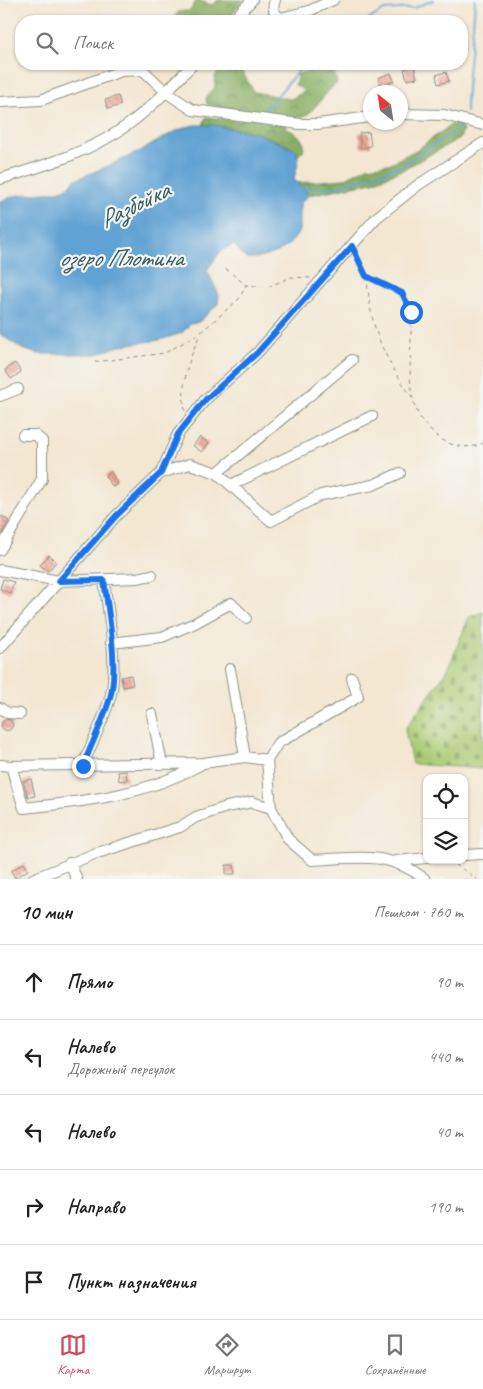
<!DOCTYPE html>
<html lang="ru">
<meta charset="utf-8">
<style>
body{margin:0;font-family:Caveat,sans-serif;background:#f6f6f6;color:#202124}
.controls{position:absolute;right:15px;bottom:15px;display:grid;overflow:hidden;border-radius:10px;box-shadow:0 1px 4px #0004}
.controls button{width:45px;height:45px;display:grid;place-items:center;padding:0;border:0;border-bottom:1px solid #e0e0e0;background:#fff;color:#202124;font:25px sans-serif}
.compass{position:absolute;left:363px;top:85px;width:45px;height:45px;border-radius:50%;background:#fff;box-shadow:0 1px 4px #0004;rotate:330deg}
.stop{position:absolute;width:15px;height:15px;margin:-11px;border:4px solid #1a73e8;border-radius:50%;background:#fff}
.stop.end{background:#1a73e8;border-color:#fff;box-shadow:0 1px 5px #0008}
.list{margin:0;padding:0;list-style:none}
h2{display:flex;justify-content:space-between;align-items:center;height:65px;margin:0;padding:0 20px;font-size:21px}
h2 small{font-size:16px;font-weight:400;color:#757577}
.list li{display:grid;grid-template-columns:32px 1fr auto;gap:15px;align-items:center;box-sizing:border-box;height:75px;padding:0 20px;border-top:1px solid #e0e0e0}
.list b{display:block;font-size:19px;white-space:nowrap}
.list p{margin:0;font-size:16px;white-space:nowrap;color:#757577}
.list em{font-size:16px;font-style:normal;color:#757577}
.icon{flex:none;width:28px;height:28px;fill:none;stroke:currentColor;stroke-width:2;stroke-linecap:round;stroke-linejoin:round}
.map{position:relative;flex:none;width:483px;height:879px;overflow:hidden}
.search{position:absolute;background:#fff;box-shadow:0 1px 4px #0004;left:15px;right:15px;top:15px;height:55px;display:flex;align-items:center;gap:12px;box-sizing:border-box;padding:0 18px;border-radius:20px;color:#757577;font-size:19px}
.sheet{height:440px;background:#fff}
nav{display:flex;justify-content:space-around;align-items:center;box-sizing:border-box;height:70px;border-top:1px solid #e0e0e0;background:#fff;font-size:14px;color:#757577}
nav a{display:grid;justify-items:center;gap:2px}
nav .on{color:#d1495b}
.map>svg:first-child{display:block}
.forest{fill:url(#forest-crowns);stroke:#54764c}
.cemetery{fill:url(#cemetery-stones);stroke:#658453}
.water{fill:#60a2d3;stroke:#407084}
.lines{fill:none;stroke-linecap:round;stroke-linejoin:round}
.stream{stroke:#60a2d3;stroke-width:2}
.building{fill:url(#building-back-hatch)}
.minor-casing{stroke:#899283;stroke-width:12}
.path{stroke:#899283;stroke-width:1;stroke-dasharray:4 4;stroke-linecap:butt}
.minor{stroke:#fff;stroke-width:10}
.route{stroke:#1a73e8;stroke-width:6}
.labels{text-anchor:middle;stroke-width:4.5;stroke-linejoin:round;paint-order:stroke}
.water-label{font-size:25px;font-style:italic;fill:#325b64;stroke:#f6f6f2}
</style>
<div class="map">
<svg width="483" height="879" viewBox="0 0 483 879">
<defs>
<pattern id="forest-crowns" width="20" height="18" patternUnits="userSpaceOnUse" patternTransform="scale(1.25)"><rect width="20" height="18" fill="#88ae64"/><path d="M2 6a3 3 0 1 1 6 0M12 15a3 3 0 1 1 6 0" fill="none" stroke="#6f8f53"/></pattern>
<pattern id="cemetery-stones" width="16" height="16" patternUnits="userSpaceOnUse" patternTransform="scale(1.25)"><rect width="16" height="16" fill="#abca72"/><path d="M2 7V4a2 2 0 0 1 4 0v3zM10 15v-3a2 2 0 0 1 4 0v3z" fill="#8ba55e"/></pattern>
<pattern id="building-back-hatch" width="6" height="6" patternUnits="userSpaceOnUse" patternTransform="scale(1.25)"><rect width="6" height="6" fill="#f0a696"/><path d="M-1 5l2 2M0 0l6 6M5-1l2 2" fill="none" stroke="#c2887b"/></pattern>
</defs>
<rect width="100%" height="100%" fill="#f6f6f2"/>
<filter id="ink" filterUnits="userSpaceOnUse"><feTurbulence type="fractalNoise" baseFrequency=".02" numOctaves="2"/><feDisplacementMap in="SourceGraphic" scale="10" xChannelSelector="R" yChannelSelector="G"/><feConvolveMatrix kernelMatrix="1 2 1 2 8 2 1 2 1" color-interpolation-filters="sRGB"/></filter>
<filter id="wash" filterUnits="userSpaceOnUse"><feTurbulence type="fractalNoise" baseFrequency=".0096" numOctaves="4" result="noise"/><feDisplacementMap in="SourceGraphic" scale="20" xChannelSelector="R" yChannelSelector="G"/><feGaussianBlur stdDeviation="1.12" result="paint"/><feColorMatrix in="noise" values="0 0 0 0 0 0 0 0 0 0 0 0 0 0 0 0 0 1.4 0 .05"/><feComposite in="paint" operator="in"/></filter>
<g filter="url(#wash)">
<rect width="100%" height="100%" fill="#f3e7d2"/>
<!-- forest -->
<path class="forest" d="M197 0 212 5 218 0H243L227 21H171C181 10 174 12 190 11Z
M230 67 240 68 254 92 291 99 305 91 295 85 298 74 315 69 334 71 337 83C327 90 312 114 304 116 297 118 290 118 284 118L286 128 298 135 304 143 303 151 298 156C291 138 223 125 203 125L206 117 242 121 241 112 207 104 206 98 215 87V77L218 72Z
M452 124H459L463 131 460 138 402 170 373 182 309 195 297 183 344 179 367 167 389 164 418 149Z"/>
<!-- cemetery -->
<path class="cemetery" d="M483 612V769L412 764 405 729 448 669 469 617Z"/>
<!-- water -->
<path class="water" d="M194 125H213L257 133 296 150 299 159 294 179 309 195 301 203C299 211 301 219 300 227 295 249 265 260 245 258L234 244 221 251 207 270 219 295 218 304 199 322 190 324 182 333 160 340 122 345 97 354H38L22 349 0 334V201C6 199 13 196 19 195 34 193 67 195 74 180 97 171 120 161 142 150 160 141 174 129 194 125Z"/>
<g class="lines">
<!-- stream -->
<path class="stream" d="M366 21 384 10 414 8 433 0
M266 109 304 64
M466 112C466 75 473 38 475 0
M300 188 335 187 401 166 462 126"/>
</g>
<g id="blocks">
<!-- building -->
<path class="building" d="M414 66 417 78 407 80 404 69Z
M446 72 449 81 438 84 436 75Z
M391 73 394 81 381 86 378 78Z
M118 96 121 105 108 109 105 100Z
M369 132 371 146 361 148 359 133Z
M15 363 21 372 11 379 5 370Z
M200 437 209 443 202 452 193 446Z
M111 472 118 484 113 487 105 476Z
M2 516 9 521 0 536V519Z
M49 555 56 562 48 571 40 565Z
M3 579 14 582 10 593 0 589Z
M131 675 133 685 123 687 121 677Z
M1.5 725a5.5 5.5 0 1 1 11 0a5.5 5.5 0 1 1-11 0Z
M126 771 127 780 119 781 118 772Z
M31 779 35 796 28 797 23 781Z
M24 863 28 870 15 878 11 871Z
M226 865H234L235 874H226Z"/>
</g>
</g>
<g filter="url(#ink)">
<use href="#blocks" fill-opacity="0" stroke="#899283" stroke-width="1"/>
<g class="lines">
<defs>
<path id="minor" d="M275 0C272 8 273 13 280 18L309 11 333 0
M232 21 252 0
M0 102 41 100 121 71 143 70 167 93 193 110 300 124H318L370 117
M400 114 444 115 483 125
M0 179C43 166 93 151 129 124 153 106 173 85 193 64
M0 396 18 389
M161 473 190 464 217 473 352 360
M217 473 271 521 321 495 373 485 400 473
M231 485 372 416
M0 550 42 479V441L35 435H23
M0 570 59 581 137 578 152 575
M111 643 162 637 195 623 231 603 246 618
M0 648 116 516 161 473 178 434 205 400 257 353 376 218 418 185 483 143
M230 669 245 757
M352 678 358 697 278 743 267 760 271 808 288 839 312 860C357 858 387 850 425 879
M0 708 8 713 20 714
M152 714 162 764
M0 765 11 766 203 763 245 757 267 760
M83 765C92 743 103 721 110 698 119 668 108 611 104 580
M11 766 24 808C87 801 143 796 200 765
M464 855 483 854
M396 861 427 858
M69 863 77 879
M33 879 94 854 180 827 196 817 227 807 252 802 271 808"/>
</defs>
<!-- minor casing -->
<use href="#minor" class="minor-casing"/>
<!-- path -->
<path class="path" d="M356 253 366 276C374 280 400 290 403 295 412 309 411 321 411 336 410 379 404 418 446 442 456 447 473 449 483 443
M226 269 246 285 268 287 291 277 313 278
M366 277C369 291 369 306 373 320 380 349 395 373 412 397
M95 362 165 353 200 333 239 299 246 285
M185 411C180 383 189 360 200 334
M449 860 477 879"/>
<!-- minor -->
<use href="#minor" class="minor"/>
</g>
</g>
<g class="lines" filter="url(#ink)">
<!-- route -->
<path class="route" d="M83 766C92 743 103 721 110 698 119 668 108 611 104 580L59 581 116 516 161 473 178 434 205 400 257 353 352 246 366 276 402 293 411 312"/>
</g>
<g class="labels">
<!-- water labels -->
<g class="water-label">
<text transform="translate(134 204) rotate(-26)" y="9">Разбойка</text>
<text x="121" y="266">озеро Плотина</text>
</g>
</g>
</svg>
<div class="controls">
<button><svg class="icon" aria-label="locate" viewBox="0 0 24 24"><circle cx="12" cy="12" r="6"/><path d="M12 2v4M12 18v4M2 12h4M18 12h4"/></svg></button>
<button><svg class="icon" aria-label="layers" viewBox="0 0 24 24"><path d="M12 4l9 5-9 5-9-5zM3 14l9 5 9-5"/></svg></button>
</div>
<svg class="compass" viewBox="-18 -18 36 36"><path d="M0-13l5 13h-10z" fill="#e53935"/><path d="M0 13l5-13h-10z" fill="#757577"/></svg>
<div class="stop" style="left:411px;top:312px"></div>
<div class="stop end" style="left:83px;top:766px"></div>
<div class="search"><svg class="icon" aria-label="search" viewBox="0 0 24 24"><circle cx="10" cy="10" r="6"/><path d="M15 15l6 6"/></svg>Поиск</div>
</div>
<section class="sheet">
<h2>10 мин<small>Пешком · 760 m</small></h2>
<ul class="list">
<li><svg class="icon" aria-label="ahead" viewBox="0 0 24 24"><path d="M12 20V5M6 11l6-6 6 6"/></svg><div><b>Прямо</b></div><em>90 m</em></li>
<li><svg class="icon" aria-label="left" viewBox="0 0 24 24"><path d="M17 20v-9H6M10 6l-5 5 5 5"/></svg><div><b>Налево</b><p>Дорожный переулок</p></div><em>440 m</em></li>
<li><svg class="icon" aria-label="left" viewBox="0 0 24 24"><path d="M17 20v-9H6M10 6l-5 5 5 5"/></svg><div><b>Налево</b></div><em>40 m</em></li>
<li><svg class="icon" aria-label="right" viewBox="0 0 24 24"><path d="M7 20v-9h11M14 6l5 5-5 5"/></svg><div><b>Направо</b></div><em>190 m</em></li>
<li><svg class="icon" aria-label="arrive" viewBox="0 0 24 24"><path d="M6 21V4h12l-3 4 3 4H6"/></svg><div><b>Пункт назначения</b></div></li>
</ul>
</section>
<nav>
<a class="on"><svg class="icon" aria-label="map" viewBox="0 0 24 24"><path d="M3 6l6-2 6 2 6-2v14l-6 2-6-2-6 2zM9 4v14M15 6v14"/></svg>Карта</a>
<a><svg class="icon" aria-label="directions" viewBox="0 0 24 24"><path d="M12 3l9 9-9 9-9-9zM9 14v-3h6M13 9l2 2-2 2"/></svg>Маршрут</a>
<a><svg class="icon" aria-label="saved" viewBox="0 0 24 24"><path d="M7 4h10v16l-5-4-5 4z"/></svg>Сохранённые</a>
</nav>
